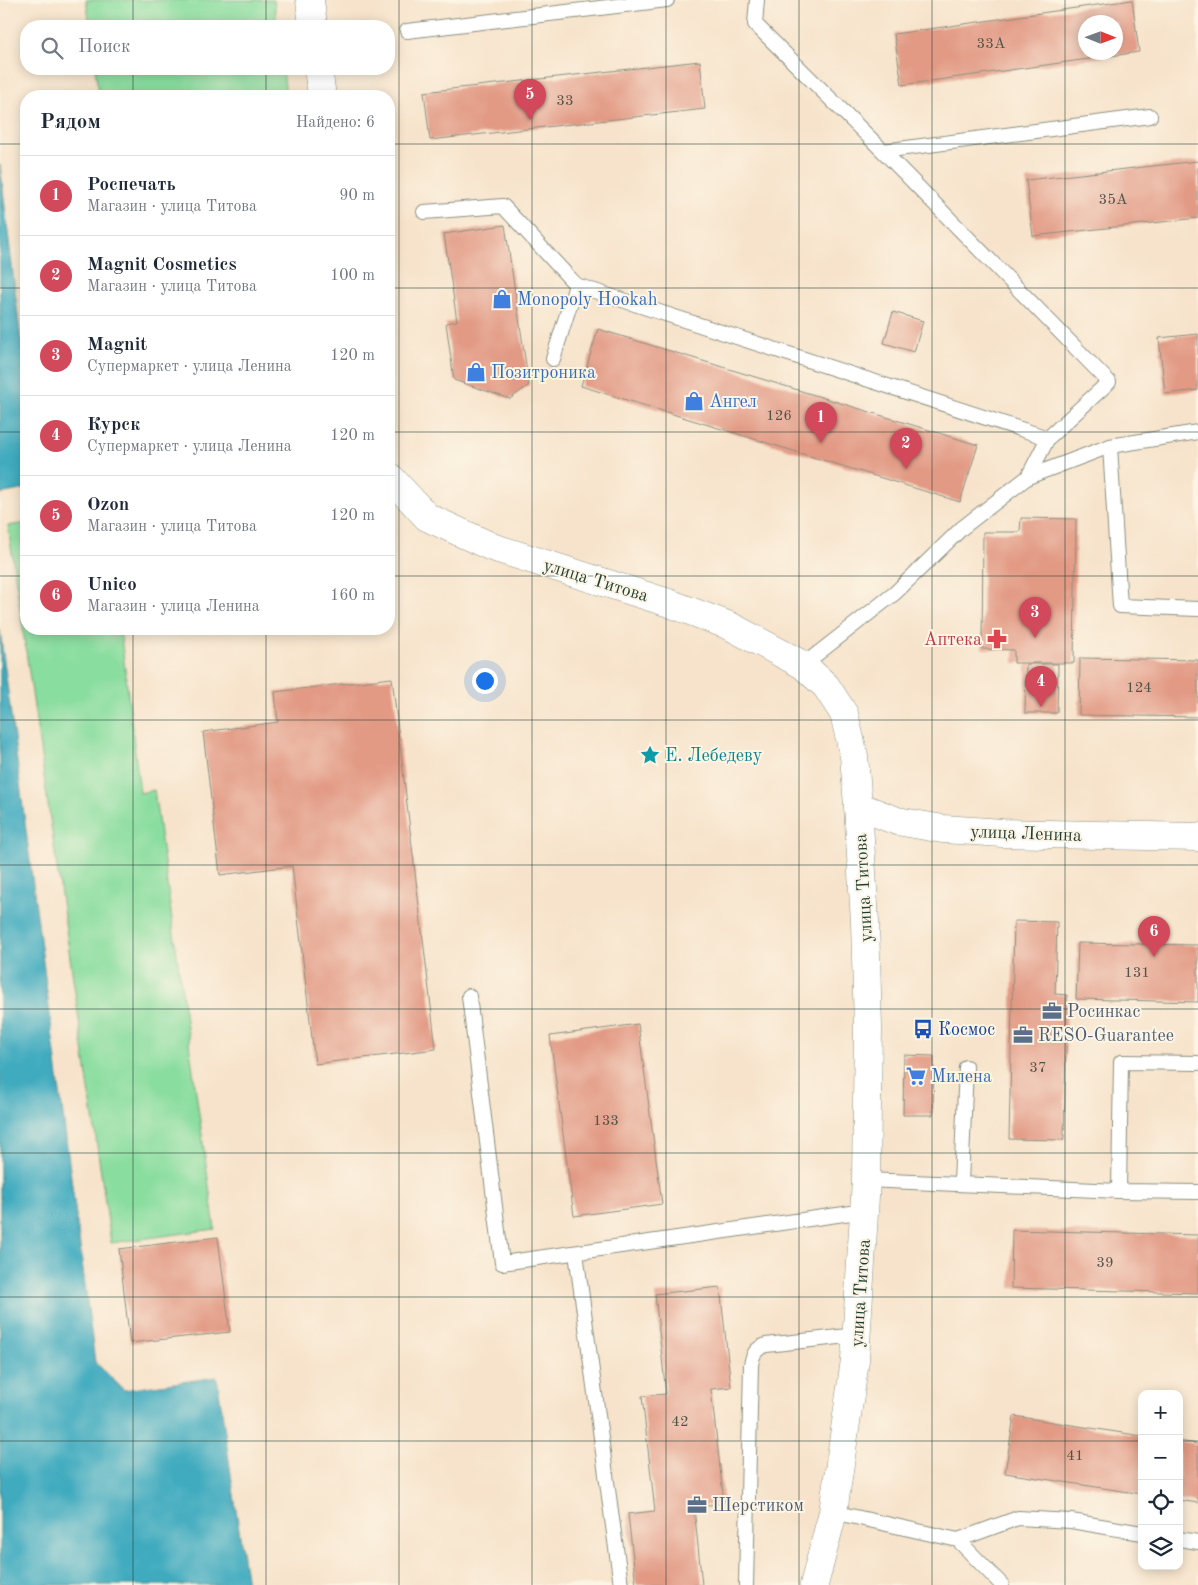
<!DOCTYPE html>
<html lang="ru">
<meta charset="utf-8">
<style>
body{margin:0;font-family:"Old Standard TT",serif;background:#f2f2f3;color:#1f2937}
.controls{position:absolute;right:15px;bottom:15px;display:grid;overflow:hidden;border-radius:10px;box-shadow:0 2px 12px #0003}
.controls button{width:45px;height:45px;display:grid;place-items:center;padding:0;border:0;border-bottom:1px solid #e0e1e3;background:#fff;color:#1f2937;font:25px sans-serif}
.compass{position:absolute;left:1078px;top:15px;width:45px;height:45px;border-radius:50%;background:#fff;box-shadow:0 2px 12px #0003;rotate:91deg}
.you{position:absolute;left:484px;top:680px;width:18px;height:18px;margin:-12px;border:4px solid #fff;border-radius:50%;background:#1a73e8;box-shadow:0 0 0 8px #1a73e833}
.badge{display:grid;place-items:center;width:32px;height:32px;border-radius:50%;background:#d1495b;color:#fff;font-size:16px;font-weight:700}
.pin{position:absolute;translate:-50% -41px;filter:drop-shadow(0 1px 2px #0008)}
.pin::after{content:'';position:absolute;top:26px;width:18px;height:15px;background:inherit;clip-path:polygon(0 0,100% 0,50% 100%)}
.list{margin:0;padding:0;list-style:none}
h2{display:flex;justify-content:space-between;align-items:center;height:65px;margin:0;padding:0 20px;font-size:21px}
h2 small{font-size:16px;font-weight:400;color:#747a83}
.list li{display:grid;grid-template-columns:32px 1fr auto;gap:15px;align-items:center;box-sizing:border-box;height:80px;padding:0 20px;border-top:1px solid #e0e1e3}
.list b{display:block;font-size:19px;white-space:nowrap}
.list p{margin:0;font-size:16px;white-space:nowrap;color:#747a83}
.list em{font-size:16px;font-style:normal;color:#747a83}
.icon{flex:none;width:28px;height:28px;fill:none;stroke:currentColor;stroke-width:2;stroke-linecap:round;stroke-linejoin:round}
.map{position:relative;flex:none;width:1198px;height:1585px;overflow:hidden}
.search{position:absolute;background:#fff;box-shadow:0 2px 12px #0003;left:20px;top:20px;width:375px;height:55px;display:flex;align-items:center;gap:12px;box-sizing:border-box;padding:0 18px;border-radius:20px;color:#747a83;font-size:19px}
.panel{position:absolute;background:#fff;box-shadow:0 2px 12px #0003;left:20px;top:90px;width:375px;height:545px;border-radius:20px}
.map>svg:first-child{display:block}
.green{fill:#89dd9f;stroke:#548d6a}
.water{fill:#3fabbf;stroke:#2f747a}
.building{fill:#e29a84;fill-rule:evenodd}
.lines{fill:none;stroke-linecap:round;stroke-linejoin:round}
.lane-casing{stroke:#8b9080;stroke-width:16}
.secondary-casing{stroke:#8b9080;stroke-width:29}
.lane{stroke:#fff;stroke-width:14}
.secondary{stroke:#fff;stroke-width:28}
.grid{fill:none;stroke:#1f3d34;stroke-width:1;stroke-opacity:0.55}
.labels{text-anchor:middle;stroke-width:4;stroke-linejoin:round;paint-order:stroke}
.number-label{font-size:15px;fill:#505448}
.shop-label{font-size:18px;fill:#366cbe;stroke:#fcf5e5;text-anchor:start}
.street-label{font-size:18px;fill:#1f3d34;stroke:#fcf5e5}
.health-label{font-size:18px;fill:#be3a42;stroke:#fcf5e5;text-anchor:end}
.culture-label{font-size:18px;fill:#0d838f;stroke:#fcf5e5;text-anchor:start}
.service-label{font-size:18px;fill:#4e5e75;stroke:#fcf5e5;text-anchor:start}
.transit-label{font-size:18px;fill:#164399;stroke:#fcf5e5;text-anchor:start}
</style>
<div class="map">
<svg width="1198" height="1585" viewBox="0 0 1198 1585">
<rect width="100%" height="100%" fill="#fcf5e5"/>
<filter id="ink" filterUnits="userSpaceOnUse"><feTurbulence type="fractalNoise" baseFrequency=".02" numOctaves="2"/><feDisplacementMap in="SourceGraphic" scale="10" xChannelSelector="R" yChannelSelector="G"/><feConvolveMatrix kernelMatrix="1 2 1 2 8 2 1 2 1" color-interpolation-filters="sRGB"/></filter>
<filter id="wash" filterUnits="userSpaceOnUse"><feTurbulence type="fractalNoise" baseFrequency=".0096" numOctaves="4" result="noise"/><feDisplacementMap in="SourceGraphic" scale="20" xChannelSelector="R" yChannelSelector="G"/><feGaussianBlur stdDeviation="1.12" result="paint"/><feColorMatrix in="noise" values="0 0 0 0 0 0 0 0 0 0 0 0 0 0 0 0 0 1.4 0 .05"/><feComposite in="paint" operator="in"/></filter>
<g filter="url(#wash)">
<rect width="100%" height="100%" fill="#f7e3cb"/>
<!-- green -->
<path class="green" d="M86 0H274L277 26H90Z
M95 69H283L286 96H99Z
M26 523V629H120L140 793 154 790 215 1229 111 1243 8 526Z"/>
<!-- water -->
<path class="water" d="M0 165 26 382V489L0 494Z
M0 630 95 1362 124 1390 217 1377 247 1585H0Z"/>
<g id="blocks">
<!-- building -->
<path class="building" d="M1132 0 1139 52 902 85 894 34ZM1086 22H1116V52H1086Z
M700 61 705 109 430 140 424 92Z
M1198 161V218L1033 236 1026 180Z
M505 225 529 385 510 399 454 380 446 323 457 321 444 234Z
M893 312 923 321 914 352 884 343Z
M598 329 978 445 960 502 581 386Z
M1198 334V390L1165 394 1159 338Z
M1021 518 1076 519 1074 663H1014V650L982 649 983 532H1020Z
M1080 658 1198 660V717L1079 715Z
M1026 664H1058L1057 713H1025Z
M392 678 436 1049 315 1064 292 866 220 875 203 732 278 722 275 692Z
M1014 921 1057 922 1055 994 1067 995 1064 1140 1009 1139Z
M1078 943 1198 945V1002L1076 999Z
M638 1024 662 1204 574 1216 550 1036Z
M904 1055 934 1056 933 1115H903Z
M1012 1230 1198 1235V1293L1011 1288Z
M218 1237 230 1332 130 1343 119 1249Z
M720 1287 731 1387 711 1389 724 1503 694 1507 702 1585H636L628 1514 655 1511 642 1396 666 1394 655 1294Z
M1014 1416 1142 1436V1494L1005 1473Z
M1179 1441 1198 1444V1503L1179 1500Z"/>
</g>
</g>
<g filter="url(#ink)">
<use href="#blocks" fill-opacity="0" stroke="#8b9080" stroke-width="1"/>
<g class="lines">
<defs>
<path id="lane" d="M757 0 755 24 883 151 1109 382 1048 438 1028 477 962 528 895 593 803 665
M407 31 667 0
M883 151 1150 116
M424 212 503 206 576 285 1048 438
M553 359 576 285
M1110 446 1120 606 1198 609
M1028 477 1110 446 1198 432
M469 996 502 1263 865 1211
M866 1180 1119 1191 1121 1062 1198 1063
M961 1183 966 1067
M1119 1191 1198 1192
M576 1253 621 1585
M833 1512 958 1540 1018 1518 1071 1521 1142 1533
M1179 1539 1198 1542
M958 1540 1002 1585
M746 1585 751 1365C753 1354 755 1349 766 1345L857 1335"/>
<path id="secondary" d="M310 0 313 26
M318 69 322 96
M389 476 427 517 492 547 669 603 730 626 803 665 826 686 844 714 854 756 858 806 865 922 868 1027 866 1180 855 1360 833 1512 814 1585
M858 806 897 821 943 829 1003 833 1198 837"/>
</defs>
<!-- lane casing -->
<use href="#lane" class="lane-casing"/>
<!-- secondary casing -->
<use href="#secondary" class="secondary-casing"/>
<!-- lane -->
<use href="#lane" class="lane"/>
<!-- secondary -->
<use href="#secondary" class="secondary"/>
</g>
</g>
<!-- grid -->
<path class="grid" d="M133 0V26M266 0V26M399 0V1585M532 0V1585M666 0V1585M799 0V1585M932 0V1585M1065 0V1585M133 69V96M266 69V96M0 144H26M389 144H1198M0 288H26M389 288H1198M0 432H26M389 432H1198M0 576H26M389 576H1198M133 629V1585M266 629V1585M0 720H1198M0 865H1198M0 1009H1198M0 1153H1198M0 1297H1198M0 1441H1142M1179 1441H1198"/>
<!-- icons -->
<defs>
<symbol id="shop-bare" viewBox="-9 -9 18 18"><path d="M-5-2.5h2.3a2.7 3.5 0 0 1 5.4 0H5L5.5 6h-11ZM-1.5-2.5h3a1.5 2.3 0 0 0-3 0Z" fill="#3f7fe0" stroke="#fcf5e5" stroke-width="2.5" paint-order="stroke"/></symbol>
<symbol id="pharmacy-bare" viewBox="-9 -9 18 18"><path d="M-2-6h4v4h4v4h-4v4h-4v-4h-4v-4h4Z" fill="#e0444e" stroke="#fcf5e5" stroke-width="2.5" paint-order="stroke"/></symbol>
<symbol id="sight-bare" viewBox="-9 -9 18 18"><path d="M0-6L1.8-2.2L6-1.7L2.9 1.2L3.7 5.4L0 3.3L-3.7 5.4L-2.9 1.2L-6-1.7L-1.8-2.2Z" fill="#0f9aa8" stroke="#fcf5e5" stroke-width="2.5" paint-order="stroke"/></symbol>
<symbol id="office-bare" viewBox="-9 -9 18 18"><path d="M-6-3h4V-5.5h4V-3h4V5H-6ZM-1-4.5V-3h2v-1.5ZM-6 0V1H6V0Z" fill="#5c6f8a" stroke="#fcf5e5" stroke-width="2.5" paint-order="stroke"/></symbol>
<symbol id="bus-bare" viewBox="-9 -9 18 18"><path d="M-5-6H5V4H4V6H2V4H-2V6H-4V4H-5ZM-3.5-4V0h7V-4ZM-3.5 1.2v1.5H-2V1.2ZM2 1.2v1.5H3.5V1.2Z" fill="#1a4fb4" stroke="#fcf5e5" stroke-width="2.5" paint-order="stroke"/></symbol>
<symbol id="supermarket-bare" viewBox="-9 -9 18 18"><path d="M-6-5.5h2.5l.6 2H6L4.5 2H-2.5L-4.4-4H-6ZM-1.5 3.2a1.3 1.3 0 1 0 .1 0ZM3 3.2a1.3 1.3 0 1 0 .1 0Z" fill="#3f7fe0" stroke="#fcf5e5" stroke-width="2.5" paint-order="stroke"/></symbol>
</defs>
<g fill-rule="evenodd">
<use href="#shop-bare" x="488" y="285" width="28" height="28"/>
<use href="#shop-bare" x="462" y="358" width="28" height="28"/>
<use href="#shop-bare" x="680" y="387" width="28" height="28"/>
<use href="#pharmacy-bare" x="983" y="625" width="28" height="28"/>
<use href="#sight-bare" x="636" y="741" width="28" height="28"/>
<use href="#office-bare" x="1038" y="997" width="28" height="28"/>
<use href="#bus-bare" x="909" y="1015" width="28" height="28"/>
<use href="#office-bare" x="1009" y="1021" width="28" height="28"/>
<use href="#supermarket-bare" x="902" y="1062" width="28" height="28"/>
<use href="#office-bare" x="683" y="1491" width="28" height="28"/>
</g>
<g class="labels">
<!-- number labels -->
<g class="number-label">
<text x="991" y="48">33А</text>
<text x="565" y="105">33</text>
<text x="1113" y="204">35А</text>
<text x="779" y="420">126</text>
<text x="1139" y="692">124</text>
<text x="1137" y="977">131</text>
<text x="1038" y="1072">37</text>
<text x="606" y="1125">133</text>
<text x="1105" y="1267">39</text>
<text x="680" y="1426">42</text>
<text x="1075" y="1460">41</text>
</g>
<!-- shop labels -->
<g class="shop-label">
<text x="517" y="305">Monopoly Hookah</text>
<text x="491" y="378">Позитроника</text>
<text x="709" y="407">Ангел</text>
<text x="931" y="1082">Милена</text>
</g>
<!-- street labels -->
<g class="street-label">
<text transform="translate(596 580) rotate(17)" y="6">улица Титова</text>
<text transform="translate(1026 833) rotate(2)" y="6">улица Ленина</text>
<text transform="translate(863 888) rotate(-93)" y="6">улица Титова</text>
<text transform="translate(860 1293) rotate(-86)" y="6">улица Титова</text>
</g>
<!-- health labels -->
<g class="health-label">
<text x="982" y="645">Аптека</text>
</g>
<!-- culture labels -->
<g class="culture-label">
<text x="665" y="761">Е. Лебедеву</text>
</g>
<!-- service labels -->
<g class="service-label">
<text x="1067" y="1017">Росинкас</text>
<text x="1038" y="1041">RESO-Guarantee</text>
<text x="712" y="1511">Шерстиком</text>
</g>
<!-- transit labels -->
<g class="transit-label">
<text x="938" y="1035">Космос</text>
</g>
</g>
</svg>
<div class="controls">
<button>+</button>
<button>−</button>
<button><svg class="icon" aria-label="locate" viewBox="0 0 24 24"><circle cx="12" cy="12" r="6"/><path d="M12 2v4M12 18v4M2 12h4M18 12h4"/></svg></button>
<button><svg class="icon" aria-label="layers" viewBox="0 0 24 24"><path d="M12 4l9 5-9 5-9-5zM3 14l9 5 9-5"/></svg></button>
</div>
<svg class="compass" viewBox="-18 -18 36 36"><path d="M0-13l5 13h-10z" fill="#e53935"/><path d="M0 13l5-13h-10z" fill="#747a83"/></svg>
<div class="you"></div>
<div class="pin badge" style="left:821px;top:443px">1</div>
<div class="pin badge" style="left:906px;top:469px">2</div>
<div class="pin badge" style="left:1035px;top:638px">3</div>
<div class="pin badge" style="left:1041px;top:707px">4</div>
<div class="pin badge" style="left:530px;top:120px">5</div>
<div class="pin badge" style="left:1154px;top:957px">6</div>
<div class="search"><svg class="icon" aria-label="search" viewBox="0 0 24 24"><circle cx="10" cy="10" r="6"/><path d="M15 15l6 6"/></svg>Поиск</div>
<section class="panel">
<h2>Рядом<small>Найдено: 6</small></h2>
<ul class="list">
<li><span class="badge">1</span><div><b>Роспечать</b><p>Магазин · улица Титова</p></div><em>90 m</em></li>
<li><span class="badge">2</span><div><b>Magnit Cosmetics</b><p>Магазин · улица Титова</p></div><em>100 m</em></li>
<li><span class="badge">3</span><div><b>Magnit</b><p>Супермаркет · улица Ленина</p></div><em>120 m</em></li>
<li><span class="badge">4</span><div><b>Курск</b><p>Супермаркет · улица Ленина</p></div><em>120 m</em></li>
<li><span class="badge">5</span><div><b>Ozon</b><p>Магазин · улица Титова</p></div><em>120 m</em></li>
<li><span class="badge">6</span><div><b>Unico</b><p>Магазин · улица Ленина</p></div><em>160 m</em></li>
</ul>
</section>
</div>
